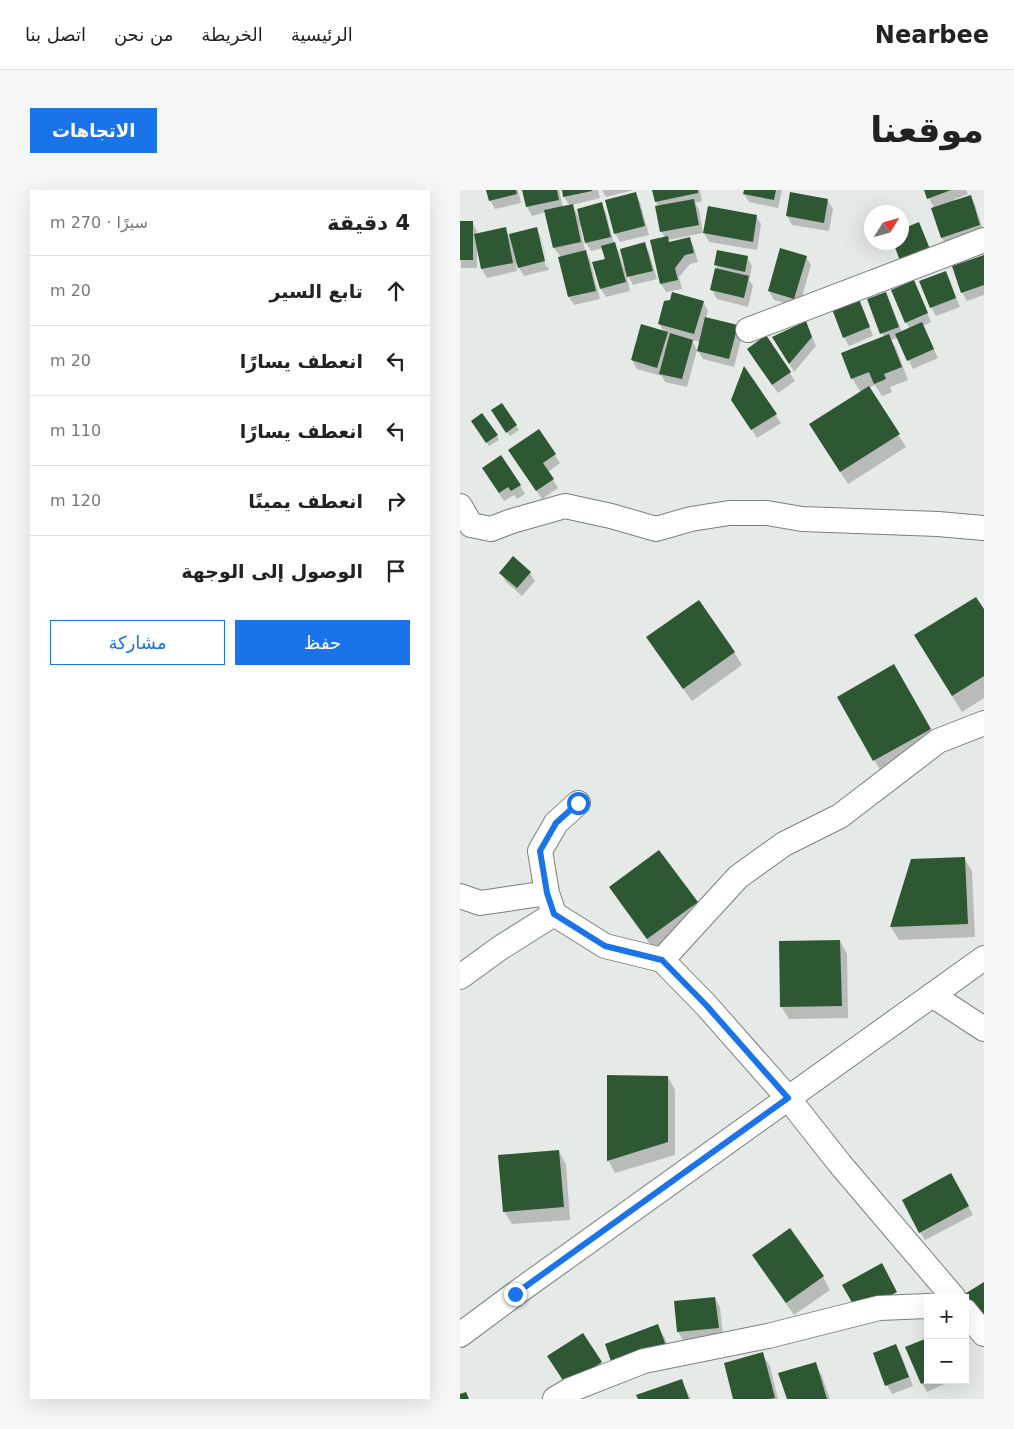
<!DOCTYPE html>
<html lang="ar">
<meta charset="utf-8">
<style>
body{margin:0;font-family:"DejaVu Sans","Noto Naskh Arabic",sans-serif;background:#f6f6f6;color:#222;direction:rtl}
.controls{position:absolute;right:15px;bottom:15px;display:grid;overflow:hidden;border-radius:0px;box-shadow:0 5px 20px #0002}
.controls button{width:45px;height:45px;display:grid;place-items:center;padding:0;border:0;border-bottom:1px solid #e0e0e0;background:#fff;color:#222;font:25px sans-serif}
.compass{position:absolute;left:404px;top:15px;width:45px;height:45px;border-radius:50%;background:#fff;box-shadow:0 5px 20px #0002;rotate:53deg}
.stop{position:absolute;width:15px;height:15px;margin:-11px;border:4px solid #1a73e8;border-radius:50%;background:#fff}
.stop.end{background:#1a73e8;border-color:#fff;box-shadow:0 1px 5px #0008}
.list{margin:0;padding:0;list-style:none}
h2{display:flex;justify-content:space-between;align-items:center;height:65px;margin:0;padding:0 20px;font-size:21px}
h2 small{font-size:16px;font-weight:400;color:#767676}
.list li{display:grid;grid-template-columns:32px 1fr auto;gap:15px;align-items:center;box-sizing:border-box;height:70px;padding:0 20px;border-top:1px solid #e0e0e0}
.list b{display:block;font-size:19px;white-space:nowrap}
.list em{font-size:16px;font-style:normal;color:#767676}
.actions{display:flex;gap:10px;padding:15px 20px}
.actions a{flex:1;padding:11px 0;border:1px solid #1a73e8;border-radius:0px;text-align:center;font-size:18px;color:#1a73e8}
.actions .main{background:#1a73e8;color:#fff}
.icon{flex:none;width:28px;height:28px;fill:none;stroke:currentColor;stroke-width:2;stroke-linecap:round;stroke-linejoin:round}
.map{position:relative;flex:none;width:524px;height:1209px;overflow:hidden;direction:ltr;border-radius:0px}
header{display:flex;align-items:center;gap:30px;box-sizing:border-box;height:70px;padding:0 25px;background:#fff;border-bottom:1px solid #e0e0e0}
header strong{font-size:24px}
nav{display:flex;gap:28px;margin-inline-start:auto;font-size:18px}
.intro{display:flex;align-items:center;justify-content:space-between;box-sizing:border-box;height:120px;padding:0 30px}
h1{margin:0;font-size:35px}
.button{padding:12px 22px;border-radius:0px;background:#1a73e8;color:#fff;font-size:18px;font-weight:700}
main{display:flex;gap:30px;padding:0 30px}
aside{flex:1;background:#fff;border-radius:0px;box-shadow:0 5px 20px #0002}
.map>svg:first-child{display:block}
.shadow{fill:#0003;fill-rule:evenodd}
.building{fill:#2d5833}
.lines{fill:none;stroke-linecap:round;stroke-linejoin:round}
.minor-casing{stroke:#7b7f7c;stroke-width:26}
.minor{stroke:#fff;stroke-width:24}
.route{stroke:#1a73e8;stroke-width:6}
</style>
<header>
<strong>Nearbee</strong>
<nav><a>الرئيسية</a><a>الخريطة</a><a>من نحن</a><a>اتصل بنا</a></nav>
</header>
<div class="intro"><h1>موقعنا</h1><a class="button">الاتجاهات</a></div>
<main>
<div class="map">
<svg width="524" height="1209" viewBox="0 0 524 1209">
<rect width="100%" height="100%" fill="#e6eae7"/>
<!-- shadow -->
<path class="shadow" d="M28 0H58L61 13 35 19 30 10Z
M63 0H99L103 17 110 16 104 7 103 0H138L140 8 112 15 119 28 141 14 146 23 154 54 159 62 164 78H166L184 54 189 62 197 89 173 95 166 82 170 101 146 107 141 99 146 69 143 58 131 61 126 53 122 36H120L125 61 130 70 140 109 114 115 109 107 100 66 94 58 86 22 72 26 67 17Z
M142 0H174L146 7Z
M193 0H240L242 11 235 13 239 19 243 43 208 50 210 53 229 48 234 57 238 72 230 74 219 87 222 99 206 102 201 94 205 48 201 41 198 16 196 12Z
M285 0H322L318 18 289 12 284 4Z
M465 0H506L508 4 495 9 496 11 510 6 515 15 524 43 487 56 482 48 472 19 474 18Z
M175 3 180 12 189 45 160 52 155 43Z
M368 11 373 19 369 41 332 35 327 26Z
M296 26 301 34 297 60 249 52 244 43Z
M12 32 17 41V44L45 38 49 46 76 39 81 47 89 80 64 86 56 73 57 81 27 88 22 79 18 60H17V78H1L0 33ZM78 46H80L88 77H86Z
M524 66V105L507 111 502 102 494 77Z
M287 67 292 76 289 90 293 96 288 117 257 109 252 100 257 78 255 75Z
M346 67 351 75 339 117 314 110 309 101Z
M485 82 490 91 500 117 476 126 471 117Z
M458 100 471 132 463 136 478 168 453 179 438 148 431 150 436 158 448 190 430 197 432 202 422 206 415 195 408 198 446 257 388 294 358 247 401 203 392 188 424 147 409 110 426 104 430 112 442 142 450 139 446 132Z
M398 111 403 119 413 146 389 156 384 147Z
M243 112 248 121 246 128 277 136 282 145 274 177 243 169 238 161 240 152 232 150 237 160 227 197 205 192 202 186 177 179 172 170 204 142 199 133Z
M346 133 356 156 334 182 314 147Z
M293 168 330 183 335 191 318 203Z
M284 179 321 233 297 248 278 218Z
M42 215 59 240 50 246 35 225Z
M15 235 37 246 39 250 29 256Z
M79 241 100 273 88 282 98 298 82 309 55 269Z
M28 287 60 295 65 304 57 309 54 305 44 311Z
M41 383H70L75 391 62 406 46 392Z
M516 408 524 422V508L502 522 465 462Z
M195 460 274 462 282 475 232 511Z
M434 476 479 556 424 587 378 507Z
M199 662 237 713 244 726 195 761 158 710 151 697Z
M504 668 512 681 515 747 439 750 431 737 452 670Z
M380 751 387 764 388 828 329 829 321 816Z
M208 887 215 900V965L155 983 148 970Z
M99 962 106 974 110 1030 52 1034 44 1021Z
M496 993 513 1025 465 1050 460 1042Z
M330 1040 363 1087 370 1100 334 1125 301 1078 294 1065Z
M255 1108 260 1117 263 1147 223 1150 218 1142Z
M197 1136 205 1148 214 1173 163 1192 156 1180Z
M123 1144 141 1173 146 1181 94 1174Z
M436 1156 441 1164 453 1196 432 1204 427 1195Z
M302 1164 310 1176 318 1209H274Z
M355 1173 362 1186 370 1209H328Z
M468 1190H493L467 1202 462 1193Z
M221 1191 231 1209H179Z"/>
<!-- building -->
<path class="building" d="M26 0H56L57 4 29 11Z
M62 0H97L99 10 66 17Z
M102 0H132V1L103 7Z
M192 0H238V3L195 12Z
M284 0H316L314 10 283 4Z
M464 0H491L467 9Z
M176 2 185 36 154 44 145 10Z
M330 2 368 9 364 33 326 26Z
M511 5 520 35 481 48 471 18Z
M234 9 239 35 200 42 195 16Z
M142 12 151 47 125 53 117 19Z
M113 14 121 52 93 58 84 20Z
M248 16 297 25 293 52 243 43Z
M0 31H13V70H0Z
M459 32 472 64 442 76 433 52H442V39Z
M46 37 53 73 21 79 14 44Z
M77 37 85 71 58 78 49 44Z
M208 46 209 52 230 47 234 63 225 65 215 78 218 90 200 94 190 50Z
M155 52 166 92 140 99 132 72 145 69 141 56Z
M185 52 193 81 167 87 160 59Z
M320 58 347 66 334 109 308 101Z
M126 60 136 101 108 107 98 67Z
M257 60 288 66 285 82 254 75Z
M524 65V95L501 103 492 76Z
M255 78 289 86 284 108 250 100Z
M486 81 496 108 470 118 459 91Z
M454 90 468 123 445 133 431 100Z
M212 102 244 111 234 144 198 134 204 111 210 110Z
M426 102 439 137 420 144 407 109Z
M399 109 410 137 383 148 372 119Z
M245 127 278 135 269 169 237 161Z
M346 131 352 147 329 174 312 147Z
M462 132 474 159 447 171 435 144Z
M181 134 208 142 197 178 171 170Z
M210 143 233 150 222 189 199 184Z
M429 144 442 177 424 184 426 189 414 194 409 182 391 189 381 163Z
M306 145 331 182 312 195 287 159Z
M284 176 317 224 291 240 271 210Z
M409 196 440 244 380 282 349 234Z
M42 213 57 235 46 243 31 220Z
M22 223 38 245 26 253 11 231Z
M79 239 96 264 83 273 94 289 76 301 48 260Z
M41 265 61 295 51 301 48 297 39 303 22 278Z
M53 366 71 382 57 398 39 383Z
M516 407 524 419V486L492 506 454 445Z
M239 410 275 462 223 499 186 447Z
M434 474 471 539 413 571 377 507Z
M199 660 238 712 187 749 149 697Z
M505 667 508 734 430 737 451 669Z
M380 750 382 816 320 817 319 751Z
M147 885 208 886V952L147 971Z
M99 960 104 1017 43 1022 38 965Z
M491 983 509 1016 459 1043 442 1010Z
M330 1038 364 1086 326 1113 292 1065Z
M422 1073 437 1102 398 1123 382 1095Z
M524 1092V1128L519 1131 503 1105Z
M255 1107 259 1138 217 1142 214 1111Z
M198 1134 208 1161 154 1180 145 1154Z
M123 1143 142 1172 106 1195 87 1166Z
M465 1149 468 1155V1191L461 1194 445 1157Z
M436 1154 449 1187 425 1196 413 1163Z
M303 1162 315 1208 309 1209H273L264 1173Z
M356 1172 367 1209H327L318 1183Z
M222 1189 229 1209H178L176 1205Z
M6 1202 9 1209H0V1204Z"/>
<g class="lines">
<defs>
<path id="minor" d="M288 140 524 50
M0 316 11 335 31 339 52 331 105 316 151 326 196 339 231 329 269 323H307L342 329 478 334 524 338
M0 706 20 713 87 703
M94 724 87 703 80 661 96 633 118 613
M202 770 278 687 324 654 380 626 478 551 524 533
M0 787 40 758 94 724 145 756 202 770 246 815 328 908 380 974 494 1108
M472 805 524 839
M505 1121 524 1144
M0 1145 55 1104 524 768
M95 1209 110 1200 184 1171 308 1146 419 1118 468 1116"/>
</defs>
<!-- minor casing -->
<use href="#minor" class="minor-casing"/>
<!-- minor -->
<use href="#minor" class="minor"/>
</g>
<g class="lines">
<!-- route -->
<path class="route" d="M55 1104 328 908 246 815 202 770 145 756 94 724 87 703 80 661 96 633 118 613"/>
</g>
</svg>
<div class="controls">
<button>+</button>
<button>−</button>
</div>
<svg class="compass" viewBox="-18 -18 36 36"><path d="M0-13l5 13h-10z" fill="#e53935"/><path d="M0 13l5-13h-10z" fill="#767676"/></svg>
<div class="stop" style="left:118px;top:613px"></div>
<div class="stop end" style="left:55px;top:1104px"></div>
</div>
<aside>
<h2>4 دقيقة<small>سيرًا · 270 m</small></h2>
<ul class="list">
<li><svg class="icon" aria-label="ahead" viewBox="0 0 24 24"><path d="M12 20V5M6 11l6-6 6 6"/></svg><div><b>تابع السير</b></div><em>20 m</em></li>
<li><svg class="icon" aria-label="left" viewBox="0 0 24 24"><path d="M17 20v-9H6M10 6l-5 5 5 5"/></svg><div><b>انعطف يسارًا</b></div><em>20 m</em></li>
<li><svg class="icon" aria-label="left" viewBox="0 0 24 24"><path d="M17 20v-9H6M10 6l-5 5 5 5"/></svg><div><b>انعطف يسارًا</b></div><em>110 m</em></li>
<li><svg class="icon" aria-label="right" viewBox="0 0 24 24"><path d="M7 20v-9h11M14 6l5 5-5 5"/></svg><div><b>انعطف يمينًا</b></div><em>120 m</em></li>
<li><svg class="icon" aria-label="arrive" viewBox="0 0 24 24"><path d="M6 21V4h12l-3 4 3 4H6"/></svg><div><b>الوصول إلى الوجهة</b></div></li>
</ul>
<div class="actions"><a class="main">حفظ</a><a>مشاركة</a></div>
</aside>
</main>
